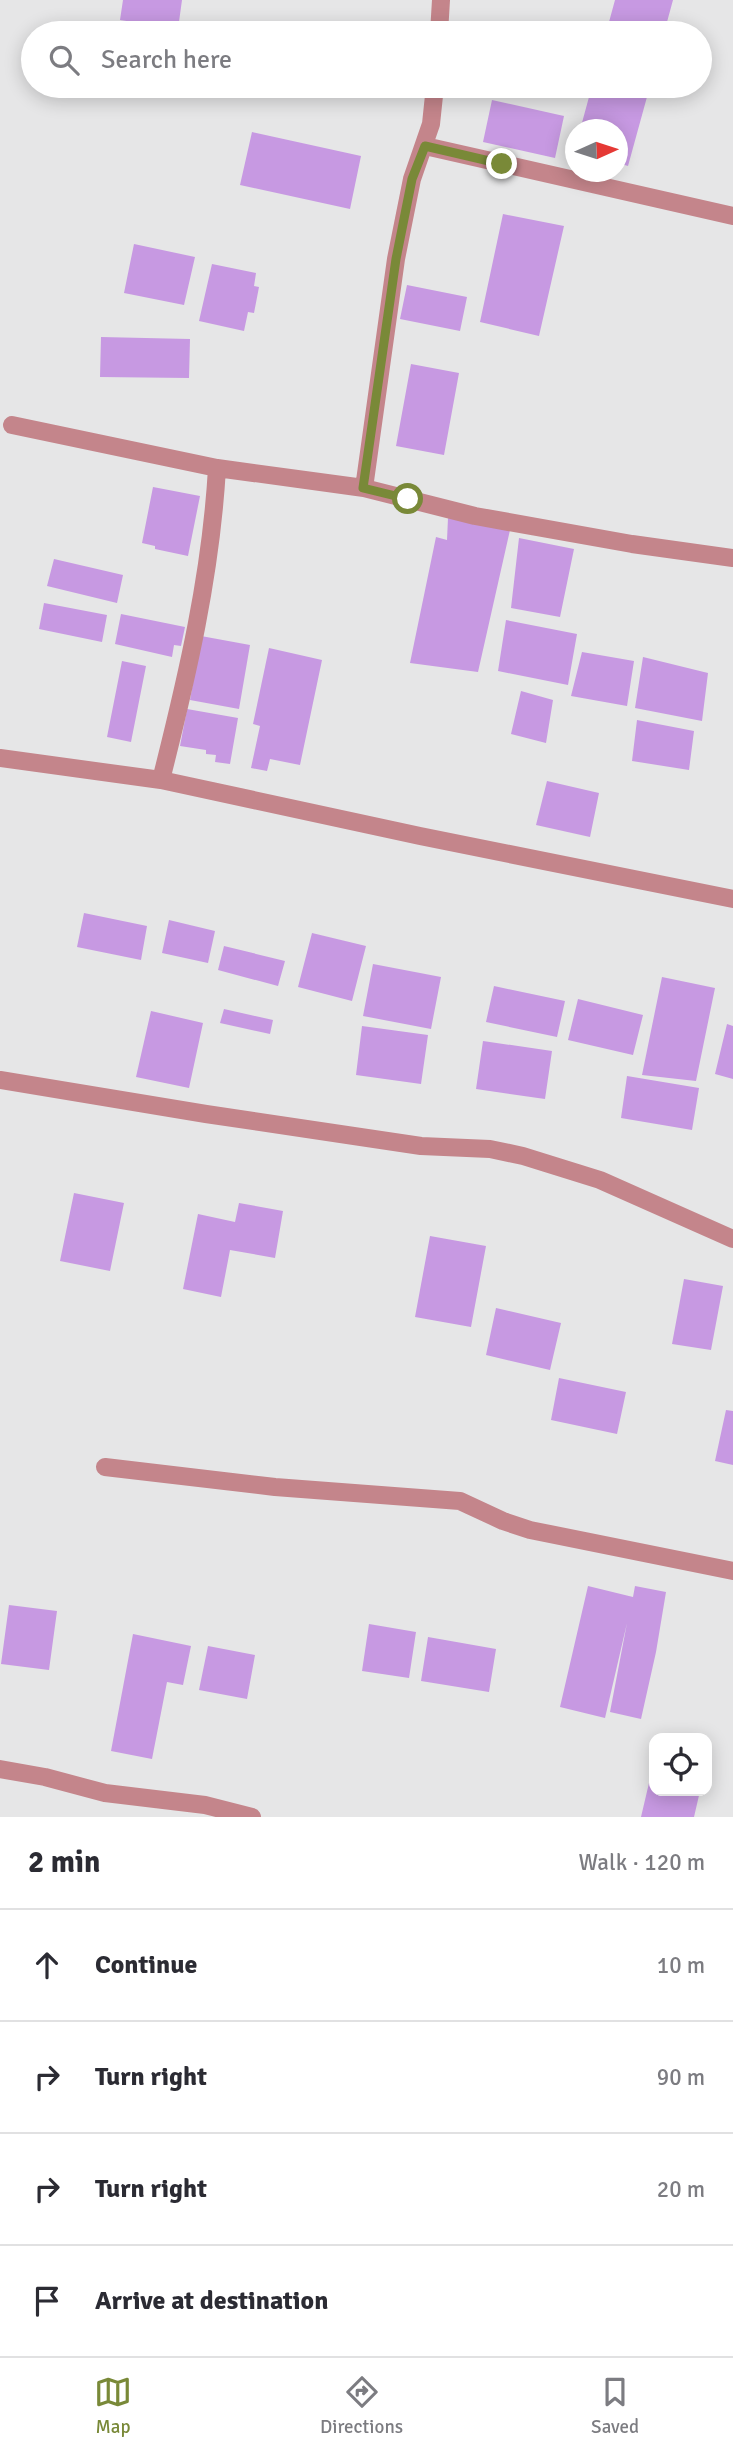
<!DOCTYPE html>
<meta charset="utf-8">
<style>
body{margin:0;font-family:Signika,sans-serif;background:#f2f2f3;color:#2b2b33}
.controls{position:absolute;right:21px;bottom:21px;display:grid;overflow:hidden;border-radius:14px;box-shadow:0 4px 18px #0003}
.controls button{width:63px;height:63px;display:grid;place-items:center;padding:0;border:0;border-bottom:2px solid #e1e1e2;background:#fff;color:#2b2b33;font:35px sans-serif}
.compass{position:absolute;left:565px;top:119px;width:63px;height:63px;border-radius:50%;background:#fff;box-shadow:0 4px 18px #0003;rotate:87deg}
.stop{position:absolute;width:21px;height:21px;margin:-16px;border:5px solid #798938;border-radius:50%;background:#fff}
.stop.end{background:#798938;border-color:#fff;box-shadow:0 2px 7px #0008}
.list{margin:0;padding:0;list-style:none}
h2{display:flex;justify-content:space-between;align-items:center;height:91px;margin:0;padding:0 28px;font-size:30px}
h2 small{font-size:23px;font-weight:400;color:#7c7c81}
.list li{display:grid;grid-template-columns:46px 1fr auto;gap:21px;align-items:center;box-sizing:border-box;height:112px;padding:0 28px;border-top:2px solid #e1e1e2}
.list b{display:block;font-size:26px;white-space:nowrap}
.list em{font-size:23px;font-style:normal;color:#7c7c81}
.icon{flex:none;width:38px;height:38px;fill:none;stroke:currentColor;stroke-width:2;stroke-linecap:round;stroke-linejoin:round}
.map{position:relative;flex:none;width:733px;height:1817px;overflow:hidden}
.search{position:absolute;background:#fff;box-shadow:0 4px 18px #0003;left:21px;right:21px;top:21px;height:77px;display:flex;align-items:center;gap:18px;box-sizing:border-box;padding:0 24px;border-radius:38px;color:#7c7c81;font-size:26px}
.sheet{height:539px;background:#fff}
nav{display:flex;justify-content:space-around;align-items:center;box-sizing:border-box;height:98px;border-top:2px solid #e1e1e2;background:#fff;font-size:19px;color:#7c7c81}
nav a{display:grid;justify-items:center;gap:4px}
nav .on{color:#798938}
.map>svg:first-child{display:block}
.building{fill:#c799e2}
.lines{fill:none;stroke-linecap:round;stroke-linejoin:round}
.minor{stroke:#c4858b;stroke-width:18}
.route{stroke:#798938;stroke-width:9}
</style>
<div class="map">
<svg width="733" height="1817" viewBox="0 0 733 1817">
<rect width="100%" height="100%" fill="#e6e6e7"/>
<!-- building -->
<path class="building" d="M123 0H182L178 29 120 20Z
M615 0H673L664 33H606Z
M537 22 572 33H534Z
M530 86H567L564 97Z
M592 86H650L628 166 618 163V130H580Z
M492 100 564 116 555 158 483 142Z
M252 132 361 156 350 209 240 185Z
M503 214 564 226 539 336 480 322Z
M134 244 195 257 184 305 124 293Z
M212 264 256 273 254 286 259 287 254 313 248 312 244 331 199 321Z
M407 285 467 297 460 331 400 319Z
M101 337 190 339 189 378 100 377Z
M411 364 459 373 444 455 396 446Z
M153 487 200 496 188 556 155 549V546L142 543Z
M448 518 510 530 478 672 410 663 436 537 447 540Z
M519 538 574 549 560 617 511 608Z
M54 559 123 575 117 603 47 586Z
M44 603 107 615 102 642 39 629Z
M121 614 185 627 181 646 174 645 172 657 115 644Z
M506 620 577 634 568 685 498 671Z
M201 636 250 645 239 709 190 700Z
M269 648 322 660 300 765 270 759 267 771 251 768 260 726 253 724Z
M582 652 634 661 627 706 571 696Z
M643 657 708 673 702 721 635 708Z
M122 661 146 666 131 742 107 737Z
M521 691 553 700 546 743 511 734Z
M187 709 238 718 230 764 215 762 216 755 206 754V750L180 746Z
M637 720 694 731 689 770 632 761Z
M547 781 599 793 590 837 536 825Z
M84 913 147 926 141 960 77 947Z
M169 920 215 931 208 963 162 953Z
M312 933 366 946 352 1001 298 987Z
M224 946 285 961 278 986 218 970Z
M373 964 441 977 431 1029 363 1016Z
M662 977 715 988 696 1081 642 1075Z
M494 986 565 1001 557 1037 486 1022Z
M578 999 643 1015 633 1055 568 1040Z
M224 1009 273 1020 270 1034 220 1023Z
M151 1011 203 1023 189 1088 136 1077Z
M727 1024 733 1026V1079L715 1074Z
M362 1026 428 1035 421 1084 356 1075Z
M483 1041 552 1051 545 1099 476 1089Z
M627 1076 699 1088 692 1130 621 1118Z
M74 1193 124 1203 110 1271 60 1261Z
M239 1203 283 1211 275 1258 230 1250 221 1297 183 1289 198 1214 235 1222Z
M430 1236 486 1246 471 1327 415 1317Z
M684 1279 723 1286 711 1350 672 1344Z
M496 1308 561 1323 550 1370 486 1355Z
M559 1378 626 1392 617 1434 551 1420Z
M726 1410 733 1411V1465L715 1461Z
M588 1586 633 1597 635 1586 666 1592 656 1652 641 1719 610 1712 627 1623 605 1718 560 1707Z
M9 1605 57 1611 49 1670 1 1664Z
M369 1624 416 1632 409 1678 362 1671Z
M133 1634 191 1646 183 1685 167 1682 152 1759 111 1751Z
M428 1637 496 1649 489 1692 421 1681Z
M208 1646 255 1655 247 1699 199 1690Z
M653 1766 654 1791H700L694 1817H641Z"/>
<g class="lines">
<!-- minor -->
<path class="minor" d="M439 33 441 0
M425 146 733 216
M12 425 217 468 364 488 475 516 632 544 733 558
M364 488 396 259 412 179 431 124 435 86
M0 758 161 780 420 836 733 899
M161 780C187 677 211 575 217 468
M0 1080 206 1114 421 1146 490 1149 523 1156 600 1180 733 1239
M105 1467 275 1487 460 1501 503 1521 530 1530 733 1571
M0 1769 45 1777 105 1793 205 1805 252 1817"/>
</g>
<g class="lines">
<!-- route -->
<path class="route" d="M408 499 363 488 396 259 412 179 425 146 502 164"/>
</g>
</svg>
<div class="controls">
<button><svg class="icon" aria-label="locate" viewBox="0 0 24 24"><circle cx="12" cy="12" r="6"/><path d="M12 2v4M12 18v4M2 12h4M18 12h4"/></svg></button>
</div>
<svg class="compass" viewBox="-18 -18 36 36"><path d="M0-13l5 13h-10z" fill="#e53935"/><path d="M0 13l5-13h-10z" fill="#7c7c81"/></svg>
<div class="stop" style="left:408px;top:499px"></div>
<div class="stop end" style="left:502px;top:164px"></div>
<div class="search"><svg class="icon" aria-label="search" viewBox="0 0 24 24"><circle cx="10" cy="10" r="6"/><path d="M15 15l6 6"/></svg>Search here</div>
</div>
<section class="sheet">
<h2>2 min<small>Walk · 120 m</small></h2>
<ul class="list">
<li><svg class="icon" aria-label="ahead" viewBox="0 0 24 24"><path d="M12 20V5M6 11l6-6 6 6"/></svg><div><b>Continue</b></div><em>10 m</em></li>
<li><svg class="icon" aria-label="right" viewBox="0 0 24 24"><path d="M7 20v-9h11M14 6l5 5-5 5"/></svg><div><b>Turn right</b></div><em>90 m</em></li>
<li><svg class="icon" aria-label="right" viewBox="0 0 24 24"><path d="M7 20v-9h11M14 6l5 5-5 5"/></svg><div><b>Turn right</b></div><em>20 m</em></li>
<li><svg class="icon" aria-label="arrive" viewBox="0 0 24 24"><path d="M6 21V4h12l-3 4 3 4H6"/></svg><div><b>Arrive at destination</b></div></li>
</ul>
</section>
<nav>
<a class="on"><svg class="icon" aria-label="map" viewBox="0 0 24 24"><path d="M3 6l6-2 6 2 6-2v14l-6 2-6-2-6 2zM9 4v14M15 6v14"/></svg>Map</a>
<a><svg class="icon" aria-label="directions" viewBox="0 0 24 24"><path d="M12 3l9 9-9 9-9-9zM9 14v-3h6M13 9l2 2-2 2"/></svg>Directions</a>
<a><svg class="icon" aria-label="saved" viewBox="0 0 24 24"><path d="M7 4h10v16l-5-4-5 4z"/></svg>Saved</a>
</nav>
